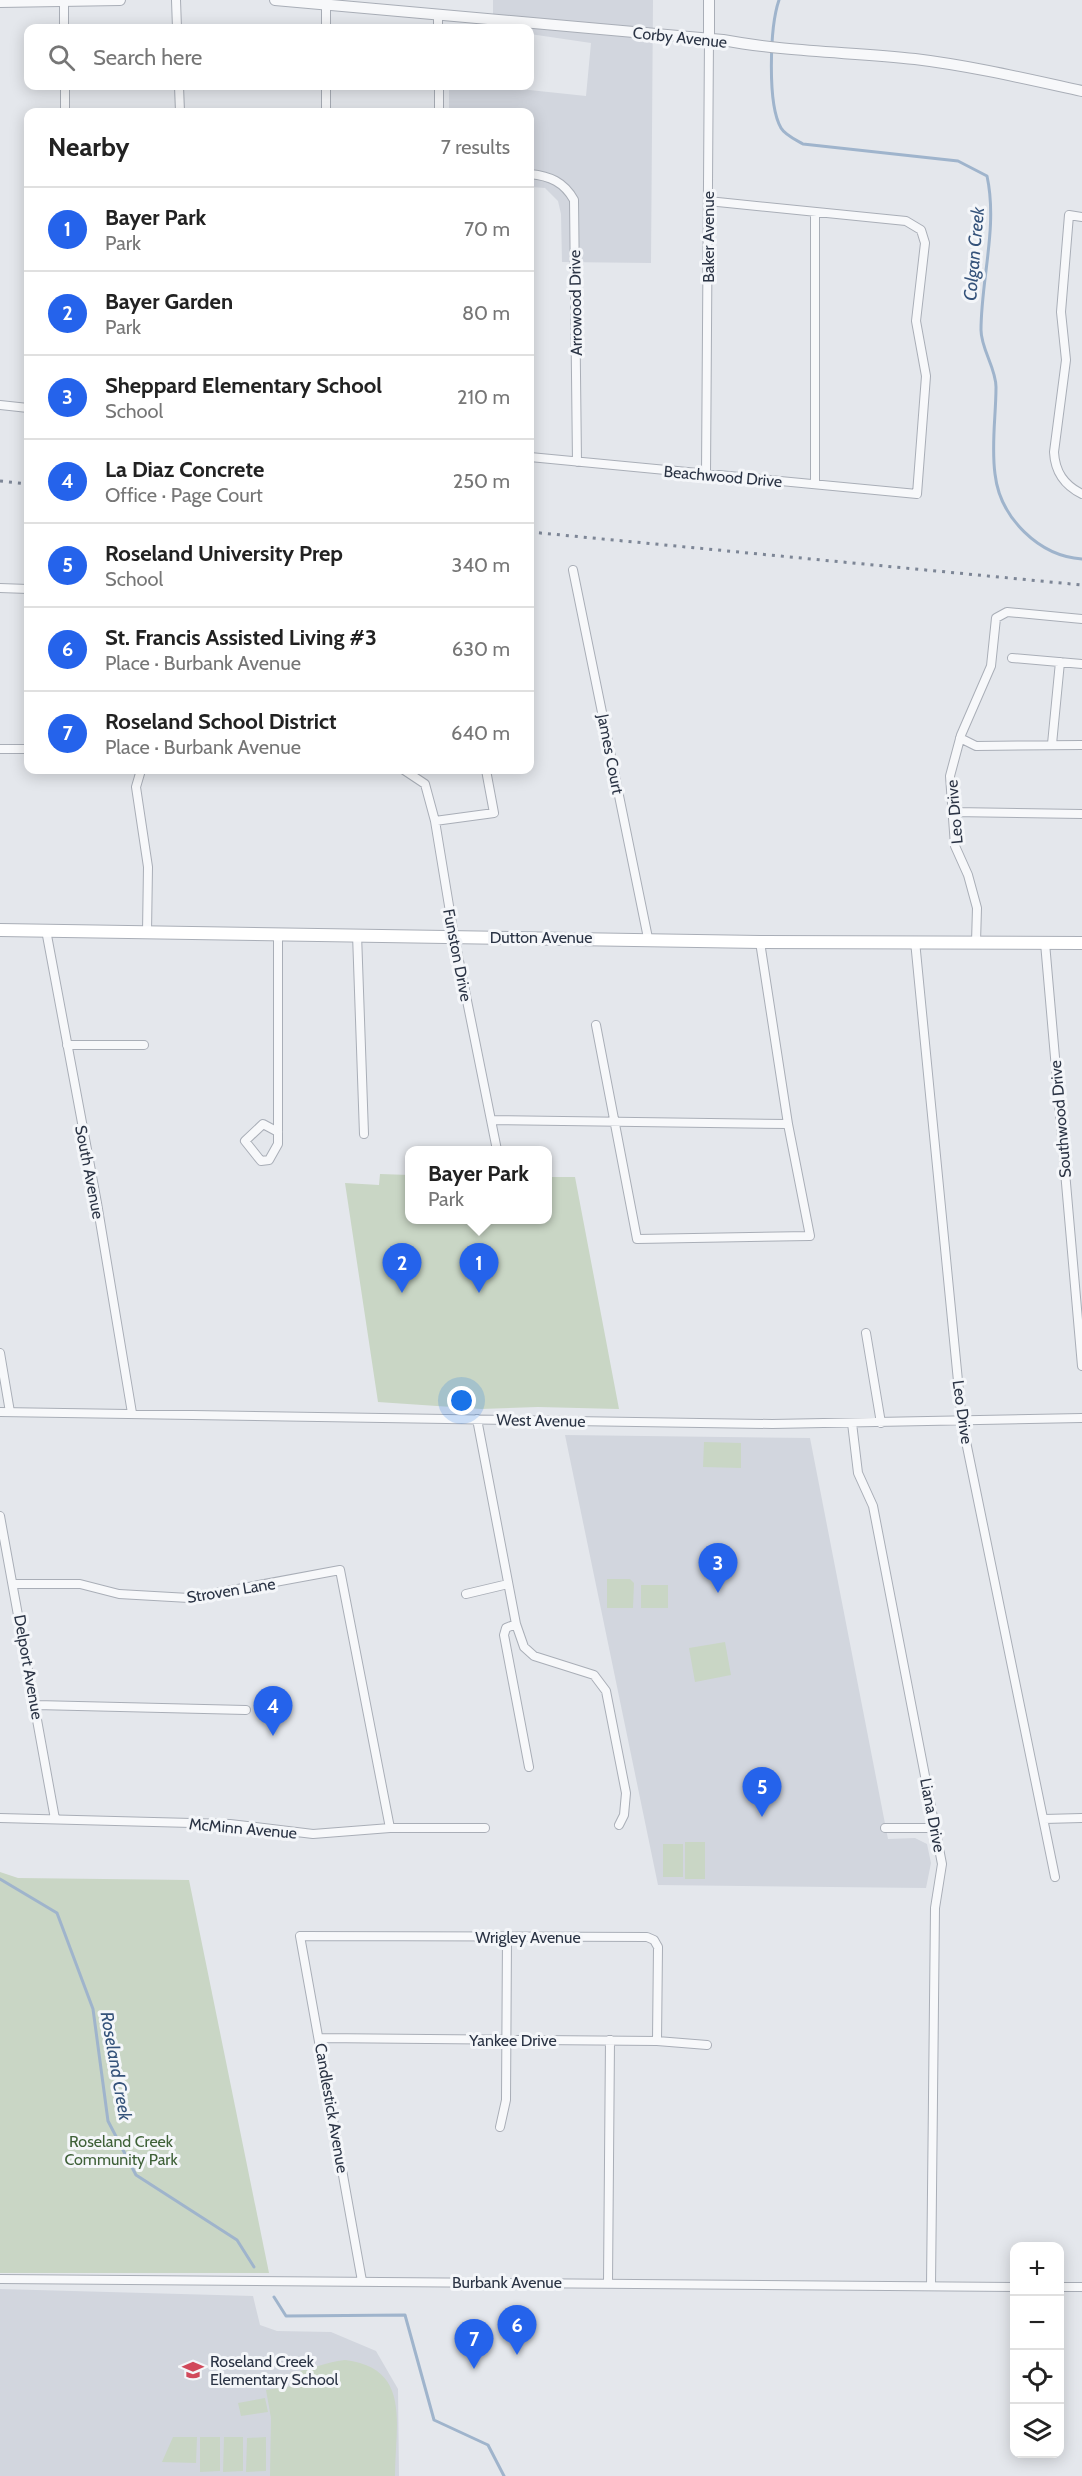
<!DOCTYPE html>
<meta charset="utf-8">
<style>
body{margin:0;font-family:Cabin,sans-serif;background:#f2f2f2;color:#222}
.controls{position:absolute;right:18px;bottom:18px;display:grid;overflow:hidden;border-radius:12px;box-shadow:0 3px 15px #0003}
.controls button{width:54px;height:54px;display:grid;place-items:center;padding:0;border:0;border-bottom:2px solid #e0e0e0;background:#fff;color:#222;font:30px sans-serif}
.you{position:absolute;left:462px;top:1401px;width:21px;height:21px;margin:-15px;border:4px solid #fff;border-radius:50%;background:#1a73e8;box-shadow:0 0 0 9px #1a73e833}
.badge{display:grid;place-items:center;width:39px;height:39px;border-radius:50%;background:#2563eb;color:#fff;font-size:20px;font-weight:700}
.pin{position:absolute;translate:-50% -50px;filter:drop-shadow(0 2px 3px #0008)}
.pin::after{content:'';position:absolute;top:32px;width:21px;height:18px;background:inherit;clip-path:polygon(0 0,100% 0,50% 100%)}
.popup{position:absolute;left:405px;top:1146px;width:147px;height:78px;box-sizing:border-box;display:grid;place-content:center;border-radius:12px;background:#fff;filter:drop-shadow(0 2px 4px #0005);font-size:20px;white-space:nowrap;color:#767676}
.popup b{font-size:22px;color:#222}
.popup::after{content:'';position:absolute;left:50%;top:100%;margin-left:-12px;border:12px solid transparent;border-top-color:#fff}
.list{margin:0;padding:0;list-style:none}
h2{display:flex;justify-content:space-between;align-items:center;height:78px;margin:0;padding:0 24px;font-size:26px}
h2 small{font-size:20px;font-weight:400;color:#767676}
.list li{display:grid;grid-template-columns:39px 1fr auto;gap:18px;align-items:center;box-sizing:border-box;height:84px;padding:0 24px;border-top:2px solid #e0e0e0}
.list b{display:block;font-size:22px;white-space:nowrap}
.list p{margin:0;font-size:20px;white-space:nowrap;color:#767676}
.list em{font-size:20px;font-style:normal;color:#767676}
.icon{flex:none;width:33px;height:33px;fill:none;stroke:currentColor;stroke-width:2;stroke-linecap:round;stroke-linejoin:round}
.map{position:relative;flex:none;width:1082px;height:2476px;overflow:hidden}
.search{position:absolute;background:#fff;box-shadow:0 3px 15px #0003;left:24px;top:24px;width:510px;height:66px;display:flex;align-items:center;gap:15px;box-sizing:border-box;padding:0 21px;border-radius:12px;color:#767676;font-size:22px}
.panel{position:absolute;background:#fff;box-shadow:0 3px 15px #0003;left:24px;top:108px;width:510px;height:666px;border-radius:12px}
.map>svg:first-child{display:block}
.built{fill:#d2d6de}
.green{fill:#c9d6c5}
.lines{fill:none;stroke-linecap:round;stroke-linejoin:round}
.stream{stroke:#9fb4cc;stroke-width:3}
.minor-casing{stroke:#a9aeb7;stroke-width:10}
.tertiary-casing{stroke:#a9aeb7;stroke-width:12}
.secondary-casing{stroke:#a9aeb7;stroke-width:14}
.minor{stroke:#f7f8fa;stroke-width:8}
.tertiary{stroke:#f7f8fa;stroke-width:10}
.secondary{stroke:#fff;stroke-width:12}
.rail{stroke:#7d8696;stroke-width:3;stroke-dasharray:3 6;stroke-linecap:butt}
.labels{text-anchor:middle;stroke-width:6;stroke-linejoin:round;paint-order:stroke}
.street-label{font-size:16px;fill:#2b3445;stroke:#f4f6f9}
.park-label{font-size:16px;fill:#3f6138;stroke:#f4f6f9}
.poi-label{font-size:16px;fill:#2b3445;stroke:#f4f6f9;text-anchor:start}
.water-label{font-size:18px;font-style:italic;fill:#34527a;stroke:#f4f6f9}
</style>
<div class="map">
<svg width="1082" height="2476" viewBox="0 0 1082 2476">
<rect width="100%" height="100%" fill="#e4e7ec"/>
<!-- built -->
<path class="built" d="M493 0H653L651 263 562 262 561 214 558 201 545 188 530 187V112H449V86H491L586 96 591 43 530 34V28H493Z
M565 1435 810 1438 888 1839 915 1838 927 1844 931 1863 926 1888 658 1885Z
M0 2289 253 2296 260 2325 277 2331 331 2332 376 2351 398 2389 399 2476H0Z"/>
<!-- green -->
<path class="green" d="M380 1174 410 1175V1220H548V1177H575L619 1409 538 1407 481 1409 378 1402 345 1183 379 1185Z
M704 1442 741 1443V1468L703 1467Z
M607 1579H630L634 1583 633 1608H607Z
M641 1585H668V1608H641Z
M725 1642 731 1675 695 1682 689 1648Z
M685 1842H705V1879H685Z
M663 1844H683V1877H663Z
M0 1872 18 1878 189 1880 269 2273H0Z
M345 2360C412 2368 395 2425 395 2476H270L271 2418 266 2390 292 2386 290 2373C310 2370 325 2362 345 2360Z
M265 2398 268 2412 241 2416 238 2403Z
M173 2437H197L196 2463 162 2462Z
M200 2437H220V2471L200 2472Z
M224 2437H243V2471L223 2472Z
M266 2437V2471L246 2472 247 2438Z"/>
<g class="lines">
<!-- stream -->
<path class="stream" d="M779 0C770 26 767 104 781 128 785 135 796 140 803 144L958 161 987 176C998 227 981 279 981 330 981 349 996 368 996 387 996 416 991 445 995 474 1000 518 1039 556 1082 559
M0 1879 57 1913 93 2009 108 2121 136 2175 237 2240 254 2267
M274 2297 286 2316 405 2315 434 2420 488 2445 504 2476"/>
<defs>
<path id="minor" d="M176 0 177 28
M64 1V28
M326 3V28
M438 14V28
M65 86V112
M179 86 180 112
M326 86V112
M439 86V112
M530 174C550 176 564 182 574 200L577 462
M1082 217 1069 215 1061 312 1066 360 1054 452C1055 472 1064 485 1082 494
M0 405 28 408
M530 457 917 494 926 376 916 321 925 243 921 230 906 221 708 201
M706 475 709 39
M815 484V212
M573 570 648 938
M0 588 28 589
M1012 658 1082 664
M960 738 976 746 1082 745
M1052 744 1060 662
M0 749H28
M141 770 136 787 148 867 147 932
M404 770 425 784 435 821 454 936 497 1150
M953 812 1082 814
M435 821 494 813 486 770
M46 930 97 1203 132 1413
M278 934V1144L269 1160 261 1161 245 1141 263 1124 278 1132
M357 934 364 1134
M915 941 962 1422 1055 1877
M976 942 977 908 968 875 955 846 950 776 961 735 991 666 996 618 1007 612 1082 619
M1045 943 1082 1366
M596 1025 637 1239 810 1236 788 1124 760 942
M67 1045H144
M491 1120 788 1124
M866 1333 881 1423
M0 1353 10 1412
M0 1412 772 1424 1082 1418
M477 1419 516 1624 524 1647 534 1656 594 1675 606 1691 626 1793 624 1815 619 1825
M852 1423 858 1473 873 1506 942 1864 935 1908 931 2286
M0 1516 55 1819
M14 1584H80L119 1594 189 1598 340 1570 390 1828
M466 1594 508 1584
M516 1624 506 1628 504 1635 529 1767
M36 1705 246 1710
M0 1818 230 1824 313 1834 390 1828H485
M1044 1819 1082 1818
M885 1828H935
M319 2038 657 2041 707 2045
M500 2127 506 2100 507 1937
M0 2279 1014 2287
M362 2281 300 1936 647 1937 654 1940 658 1947 657 2041
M608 2282 610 2040
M1060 2287H1082"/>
<path id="tertiary" d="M275 0 723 40C787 52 851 52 915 59 972 66 1027 79 1082 91
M0 2 120 0
M709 39V0"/>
<path id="secondary" d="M0 930 760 942 1082 943"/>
</defs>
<!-- minor casing -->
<use href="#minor" class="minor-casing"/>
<!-- tertiary casing -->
<use href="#tertiary" class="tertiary-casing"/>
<!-- secondary casing -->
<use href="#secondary" class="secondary-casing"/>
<!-- minor -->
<use href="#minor" class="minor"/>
<!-- tertiary -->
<use href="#tertiary" class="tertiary"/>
<!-- secondary -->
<use href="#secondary" class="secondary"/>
<!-- rail -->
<path class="rail" d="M0 481 28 484
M530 532 1082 585"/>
</g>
<!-- icons -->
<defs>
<symbol id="school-bare" viewBox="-9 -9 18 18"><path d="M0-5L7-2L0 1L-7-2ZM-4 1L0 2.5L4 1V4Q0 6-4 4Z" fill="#d1495b" stroke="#f4f6f9" stroke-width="2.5" paint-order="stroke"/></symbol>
</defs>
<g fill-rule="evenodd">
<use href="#school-bare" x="178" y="2355" width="30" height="30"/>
</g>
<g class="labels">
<!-- street labels -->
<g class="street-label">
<text transform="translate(680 37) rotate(6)" y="6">Corby Avenue</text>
<text transform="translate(708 237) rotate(-90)" y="6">Baker Avenue</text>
<text transform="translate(575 303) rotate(-91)" y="6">Arrowood Drive</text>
<text transform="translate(723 476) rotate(5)" y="6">Beachwood Drive</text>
<text transform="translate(611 754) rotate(79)" y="6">James Court</text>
<text transform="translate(954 812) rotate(-95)" y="6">Leo Drive</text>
<text x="541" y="943">Dutton Avenue</text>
<text transform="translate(458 955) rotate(79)" y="6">Funston Drive</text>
<text transform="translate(1060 1119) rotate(-95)" y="6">Southwood Drive</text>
<text transform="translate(90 1172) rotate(79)" y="6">South Avenue</text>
<text transform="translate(963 1412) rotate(82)" y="6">Leo Drive</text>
<text transform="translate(541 1420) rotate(1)" y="6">West Avenue</text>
<text transform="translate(231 1590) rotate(-9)" y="6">Stroven Lane</text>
<text transform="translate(29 1667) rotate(80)" y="6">Delport Avenue</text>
<text transform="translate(933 1815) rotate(79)" y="6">Liana Drive</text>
<text transform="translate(243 1828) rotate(5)" y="6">McMinn Avenue</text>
<text x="528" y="1943">Wrigley Avenue</text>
<text x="513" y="2046">Yankee Drive</text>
<text transform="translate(332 2108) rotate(80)" y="6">Candlestick Avenue</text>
<text x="507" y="2288">Burbank Avenue</text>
</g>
<!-- park labels -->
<g class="park-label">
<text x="121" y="2147">Roseland Creek<tspan x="121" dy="18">Community Park</tspan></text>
</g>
<!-- poi labels -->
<g class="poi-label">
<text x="210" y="2367">Roseland Creek<tspan x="210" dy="18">Elementary School</tspan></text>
</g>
<!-- water labels -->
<g class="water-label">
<text transform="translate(974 254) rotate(-85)" y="6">Colgan Creek</text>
<text transform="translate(116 2066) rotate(80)" y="6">Roseland Creek</text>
</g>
</g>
</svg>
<div class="controls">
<button>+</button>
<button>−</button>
<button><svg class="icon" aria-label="locate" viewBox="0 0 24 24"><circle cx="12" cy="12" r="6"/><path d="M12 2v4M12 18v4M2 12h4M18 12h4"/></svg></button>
<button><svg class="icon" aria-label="layers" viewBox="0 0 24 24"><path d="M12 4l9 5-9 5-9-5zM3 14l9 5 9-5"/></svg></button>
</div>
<div class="you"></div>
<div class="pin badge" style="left:479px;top:1293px">1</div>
<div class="popup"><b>Bayer Park</b>Park</div>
<div class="pin badge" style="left:402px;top:1293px">2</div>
<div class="pin badge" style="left:718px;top:1593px">3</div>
<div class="pin badge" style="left:273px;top:1736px">4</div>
<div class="pin badge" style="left:762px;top:1817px">5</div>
<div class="pin badge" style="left:517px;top:2355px">6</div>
<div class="pin badge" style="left:474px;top:2369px">7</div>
<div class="search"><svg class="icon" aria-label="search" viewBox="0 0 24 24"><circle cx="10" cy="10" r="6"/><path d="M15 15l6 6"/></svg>Search here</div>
<section class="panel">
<h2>Nearby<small>7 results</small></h2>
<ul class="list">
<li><span class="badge">1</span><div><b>Bayer Park</b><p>Park</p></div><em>70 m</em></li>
<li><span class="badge">2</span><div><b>Bayer Garden</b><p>Park</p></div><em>80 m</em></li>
<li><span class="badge">3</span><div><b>Sheppard Elementary School</b><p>School</p></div><em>210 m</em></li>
<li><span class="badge">4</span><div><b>La Diaz Concrete</b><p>Office · Page Court</p></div><em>250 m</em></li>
<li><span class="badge">5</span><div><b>Roseland University Prep</b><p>School</p></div><em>340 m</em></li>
<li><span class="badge">6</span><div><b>St. Francis Assisted Living #3</b><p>Place · Burbank Avenue</p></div><em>630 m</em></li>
<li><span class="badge">7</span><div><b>Roseland School District</b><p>Place · Burbank Avenue</p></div><em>640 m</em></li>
</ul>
</section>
</div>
